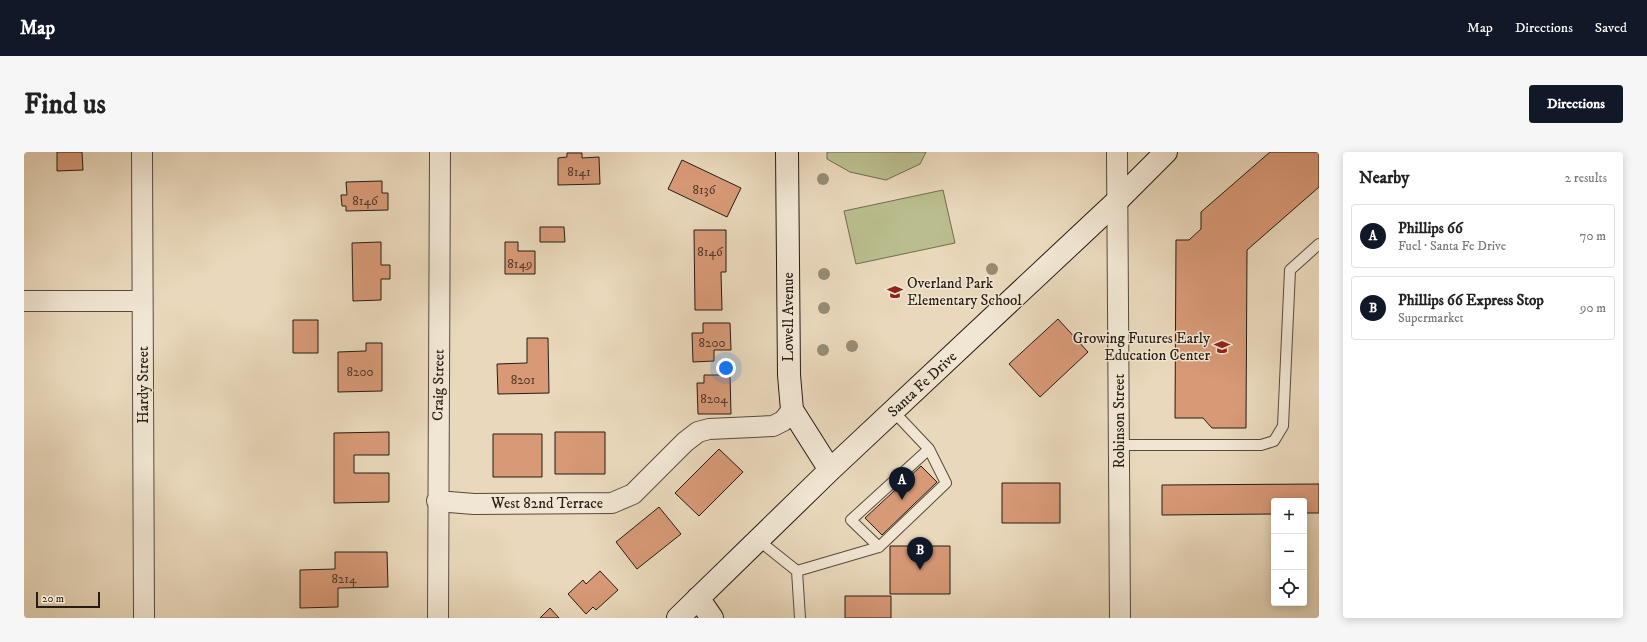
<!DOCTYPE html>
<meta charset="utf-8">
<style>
body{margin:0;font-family:"IM FELL DW Pica",serif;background:#f6f6f6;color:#222}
.controls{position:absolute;right:12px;bottom:12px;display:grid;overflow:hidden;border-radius:4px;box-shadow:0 2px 10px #0003}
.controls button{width:36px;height:36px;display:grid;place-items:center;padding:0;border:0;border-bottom:1px solid #e0e0e0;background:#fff;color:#222;font:20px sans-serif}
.scale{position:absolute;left:12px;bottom:10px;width:64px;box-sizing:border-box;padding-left:4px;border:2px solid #261c13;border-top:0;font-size:11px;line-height:14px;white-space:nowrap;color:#261c13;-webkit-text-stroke:3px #f1e6d3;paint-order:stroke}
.you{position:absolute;left:702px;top:216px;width:14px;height:14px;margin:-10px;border:3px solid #fff;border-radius:50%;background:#1a73e8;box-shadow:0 0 0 6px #1a73e833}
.badge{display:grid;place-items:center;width:26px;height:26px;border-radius:50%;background:#111827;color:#fff;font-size:13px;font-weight:700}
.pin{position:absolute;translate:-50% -33px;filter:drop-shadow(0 1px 2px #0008)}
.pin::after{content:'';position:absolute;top:21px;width:14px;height:12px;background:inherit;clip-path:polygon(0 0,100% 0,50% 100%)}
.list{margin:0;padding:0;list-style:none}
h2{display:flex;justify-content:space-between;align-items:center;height:52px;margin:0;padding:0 16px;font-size:17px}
h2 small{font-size:13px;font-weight:400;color:#767676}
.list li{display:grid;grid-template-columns:26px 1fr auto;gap:12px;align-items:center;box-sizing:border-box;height:64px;margin:0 8px 8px;padding:0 8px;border:1px solid #e0e0e0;border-radius:4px}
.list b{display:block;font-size:15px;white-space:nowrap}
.list p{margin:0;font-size:13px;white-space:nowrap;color:#767676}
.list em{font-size:13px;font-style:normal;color:#767676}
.icon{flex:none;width:22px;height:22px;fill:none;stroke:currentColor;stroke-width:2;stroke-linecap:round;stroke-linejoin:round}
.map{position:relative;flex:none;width:1295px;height:466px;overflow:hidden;border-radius:4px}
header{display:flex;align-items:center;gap:24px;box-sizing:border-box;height:56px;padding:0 20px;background:#111827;color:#fff}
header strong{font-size:19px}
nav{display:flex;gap:22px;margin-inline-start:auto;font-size:14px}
.intro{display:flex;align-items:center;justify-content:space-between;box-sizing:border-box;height:96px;padding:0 24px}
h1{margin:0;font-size:28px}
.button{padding:10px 18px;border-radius:4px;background:#111827;color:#fff;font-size:14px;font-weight:700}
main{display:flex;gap:24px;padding:0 24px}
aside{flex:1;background:#fff;border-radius:4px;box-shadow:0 2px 10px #0003}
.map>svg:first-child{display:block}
.pitch{fill:#babe8e;stroke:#706d50}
.building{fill:#d79976;stroke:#261c13}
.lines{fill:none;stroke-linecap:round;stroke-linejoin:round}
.lane-casing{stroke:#574b3d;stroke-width:12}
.street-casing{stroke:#574b3d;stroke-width:22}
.secondary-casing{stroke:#261c13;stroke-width:24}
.lane{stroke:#f1e6d3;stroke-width:10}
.street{stroke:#f1e6d3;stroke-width:20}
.secondary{stroke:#f1e6d3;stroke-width:22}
.tree{fill:#968c73}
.labels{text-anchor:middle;stroke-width:3;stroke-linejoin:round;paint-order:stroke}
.number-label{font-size:13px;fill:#523b2c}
.poi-label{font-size:15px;fill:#261c13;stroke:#f1e6d3;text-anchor:start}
.street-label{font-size:15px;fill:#261c13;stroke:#f1e6d3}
</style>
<header>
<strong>Map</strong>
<nav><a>Map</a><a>Directions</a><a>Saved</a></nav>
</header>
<div class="intro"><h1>Find us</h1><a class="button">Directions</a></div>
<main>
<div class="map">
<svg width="1295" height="466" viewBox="0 0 1295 466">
<rect width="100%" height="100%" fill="#e9d8bb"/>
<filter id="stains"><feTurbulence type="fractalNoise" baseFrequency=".005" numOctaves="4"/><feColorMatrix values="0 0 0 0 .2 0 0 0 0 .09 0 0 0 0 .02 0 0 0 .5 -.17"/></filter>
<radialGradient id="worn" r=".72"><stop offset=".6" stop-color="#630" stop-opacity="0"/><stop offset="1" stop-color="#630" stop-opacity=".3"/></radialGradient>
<!-- pitch -->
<path class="pitch" d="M803 0H902L896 12 862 28 826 20 803 7Z
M919 38 931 91 832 112 820 59Z"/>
<!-- building -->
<path class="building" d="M33 0H58L59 18 33 19Z
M1246 0H1295V35L1223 98 1222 276H1188L1179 266H1151L1152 88H1165L1177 77V60Z
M543 1H558V6L575 5 576 32 534 33V6L543 5Z
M658 8 717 36 703 65 644 37Z
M358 29V41H364V58L322 59V54H318L317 43H323L322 30Z
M516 75H540L541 90H516Z
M670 78H702V120H697L698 158H671Z
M357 90V113H366V127H357V148L329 149 328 91Z
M481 90H494V99H511V122H481Z
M1034 167 1064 200 1016 245 985 212Z
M269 168H294V201H269Z
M679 171H706L707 198H690V209L669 210 668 181H679Z
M503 186H524L525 241 474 242 473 212 503 211Z
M342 191H358V239L314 240V200L342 199Z
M680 223H706L707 262H674L673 231H680Z
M365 280V303H330V321H365V350L310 351V281Z
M531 280H581V322H531Z
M469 282H518V325H469Z
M695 297 719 320 675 364 651 341Z
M897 314 913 330 858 383 841 366Z
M978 331H1036V371H978Z
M1295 332V361H1280V349H1250V362L1138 363V333Z
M635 355 657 382 613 417 592 390Z
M866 394H926V442H866Z
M311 400H363L364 435 314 436V455L276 456V418L311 417Z
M576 419 594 438 572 458 569 455 562 462 544 442 559 428 562 432Z
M821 444H867V466H821Z
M526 456 535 466H516Z"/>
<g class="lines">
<defs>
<path id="lane" d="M1095 293H1237L1250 289 1259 274 1266 118 1295 92
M734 388 773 419 776 466
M855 395 827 368 905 297
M773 419 855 395 922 331 905 297 869 259"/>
<path id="street" d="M118 0 120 466
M1093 0 1096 466
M0 149H118
M413 349 450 352 588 351 609 342 661 290 674 280 685 277 749 274 759 269 768 258
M414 466 416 0"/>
<path id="secondary" d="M763 0 765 223 768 258 806 318
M674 446 688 466
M654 466 806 318 1093 49 1142 0"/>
</defs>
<!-- lane casing -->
<use href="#lane" class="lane-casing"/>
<!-- street casing -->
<use href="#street" class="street-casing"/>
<!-- secondary casing -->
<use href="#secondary" class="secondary-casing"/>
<!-- lane -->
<use href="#lane" class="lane"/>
<!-- street -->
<use href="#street" class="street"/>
<!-- secondary -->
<use href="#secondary" class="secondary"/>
</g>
<!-- trees -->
<g class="tree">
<circle cx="799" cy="27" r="6"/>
<circle cx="968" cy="117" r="6"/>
<circle cx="800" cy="122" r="6"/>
<circle cx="800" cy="156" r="6"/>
<circle cx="828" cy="194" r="6"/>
<circle cx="799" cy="198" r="6"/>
</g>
<!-- icons -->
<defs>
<symbol id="school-bare" viewBox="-9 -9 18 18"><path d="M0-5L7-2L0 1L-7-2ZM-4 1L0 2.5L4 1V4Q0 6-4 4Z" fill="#8f2418" stroke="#f1e6d3" stroke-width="2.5" paint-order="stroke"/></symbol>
</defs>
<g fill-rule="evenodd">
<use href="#school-bare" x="860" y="129" width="22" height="22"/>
<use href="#school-bare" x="1187" y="184" width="22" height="22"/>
</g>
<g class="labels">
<!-- number labels -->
<g class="number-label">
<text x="555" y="24">8141</text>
<text x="680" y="42">8136</text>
<text x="341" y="53">8146</text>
<text x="686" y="104">8146</text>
<text x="496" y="116">8149</text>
<text x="688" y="195">8200</text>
<text x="336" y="224">8200</text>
<text x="499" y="232">8201</text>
<text x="690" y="251">8204</text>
<text x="320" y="431">8214</text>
</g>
<!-- poi labels -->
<g class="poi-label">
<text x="883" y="136">Overland Park<tspan x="883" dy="17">Elementary School</tspan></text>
<text x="1186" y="191" text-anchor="end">Growing Futures Early<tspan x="1186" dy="17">Education Center</tspan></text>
</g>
<!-- street labels -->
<g class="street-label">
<text transform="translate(764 165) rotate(-90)" y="5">Lowell Avenue</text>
<text transform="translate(898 232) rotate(-43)" y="5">Santa Fe Drive</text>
<text transform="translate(119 233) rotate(-90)" y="5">Hardy Street</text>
<text transform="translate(414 233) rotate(-89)" y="5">Craig Street</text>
<text transform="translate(1095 269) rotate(-90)" y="5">Robinson Street</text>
<text x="523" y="356">West 82nd Terrace</text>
</g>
</g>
<rect width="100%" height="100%" filter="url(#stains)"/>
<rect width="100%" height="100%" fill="url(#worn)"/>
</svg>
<div class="controls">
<button>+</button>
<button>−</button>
<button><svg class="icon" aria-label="locate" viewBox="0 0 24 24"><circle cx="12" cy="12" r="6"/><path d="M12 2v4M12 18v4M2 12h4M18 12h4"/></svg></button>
</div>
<div class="scale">20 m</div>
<div class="you"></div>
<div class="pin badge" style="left:878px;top:348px">A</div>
<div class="pin badge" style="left:896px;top:418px">B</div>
</div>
<aside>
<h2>Nearby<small>2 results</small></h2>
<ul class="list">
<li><span class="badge">A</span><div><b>Phillips 66</b><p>Fuel · Santa Fe Drive</p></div><em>70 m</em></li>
<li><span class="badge">B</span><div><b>Phillips 66 Express Stop</b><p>Supermarket</p></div><em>90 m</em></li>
</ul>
</aside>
</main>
